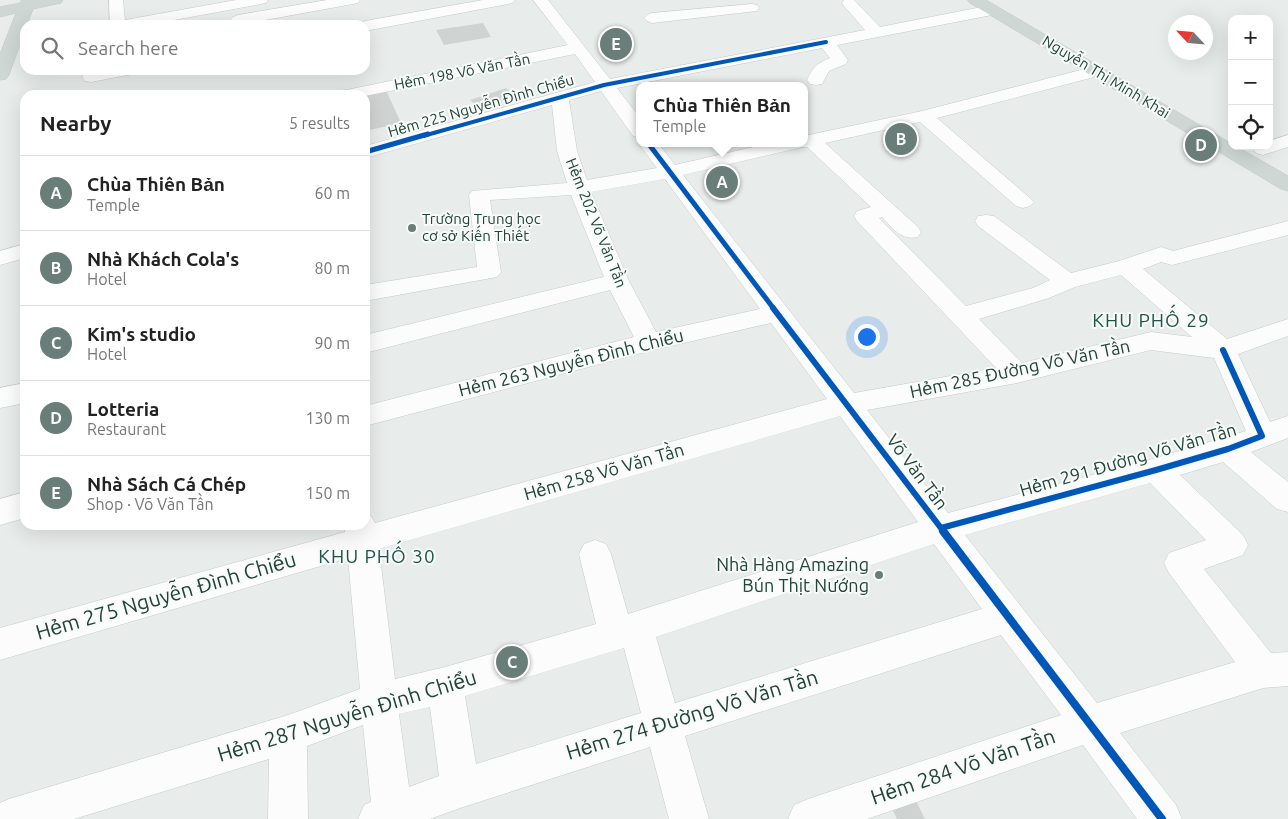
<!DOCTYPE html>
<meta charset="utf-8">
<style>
body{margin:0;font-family:Ubuntu,sans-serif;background:#f2f2f2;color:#222}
.controls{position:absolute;right:15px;top:15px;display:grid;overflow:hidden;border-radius:10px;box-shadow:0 5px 20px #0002}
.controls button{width:45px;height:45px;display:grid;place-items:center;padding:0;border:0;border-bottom:1px solid #e0e0e0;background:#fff;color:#222;font:25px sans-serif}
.compass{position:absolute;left:1168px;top:15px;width:45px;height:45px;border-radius:50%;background:#fff;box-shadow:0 5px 20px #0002;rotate:296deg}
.you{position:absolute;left:866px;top:336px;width:18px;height:18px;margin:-12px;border:4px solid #fff;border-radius:50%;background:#1a73e8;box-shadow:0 0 0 8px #1a73e833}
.badge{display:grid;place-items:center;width:32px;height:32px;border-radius:50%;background:#697e78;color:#fff;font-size:16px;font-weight:700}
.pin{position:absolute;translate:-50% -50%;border:2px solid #fff;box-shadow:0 1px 5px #0006}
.popup{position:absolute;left:636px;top:82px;width:172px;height:65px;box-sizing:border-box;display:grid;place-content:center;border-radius:10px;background:#fff;filter:drop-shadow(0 1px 4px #0005);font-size:16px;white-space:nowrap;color:#767676}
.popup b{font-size:19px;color:#222}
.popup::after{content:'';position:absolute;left:50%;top:100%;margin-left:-10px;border:10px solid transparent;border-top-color:#fff}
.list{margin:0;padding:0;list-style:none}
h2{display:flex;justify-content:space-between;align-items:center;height:65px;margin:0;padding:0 20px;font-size:21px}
h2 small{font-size:16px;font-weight:400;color:#767676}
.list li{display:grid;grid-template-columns:32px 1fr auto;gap:15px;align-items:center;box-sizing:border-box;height:75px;padding:0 20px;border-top:1px solid #e0e0e0}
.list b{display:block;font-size:19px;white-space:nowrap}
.list p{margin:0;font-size:16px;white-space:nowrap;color:#767676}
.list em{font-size:16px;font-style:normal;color:#767676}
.icon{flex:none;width:28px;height:28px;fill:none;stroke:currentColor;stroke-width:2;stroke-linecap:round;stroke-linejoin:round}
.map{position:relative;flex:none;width:1288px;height:819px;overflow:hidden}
.search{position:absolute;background:#fff;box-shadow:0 5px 20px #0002;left:20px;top:20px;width:350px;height:55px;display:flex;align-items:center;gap:12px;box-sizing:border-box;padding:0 18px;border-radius:15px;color:#767676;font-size:19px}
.panel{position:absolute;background:#fff;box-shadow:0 5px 20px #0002;left:20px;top:90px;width:350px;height:440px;border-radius:15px}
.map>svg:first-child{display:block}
.building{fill:#cfd4d2}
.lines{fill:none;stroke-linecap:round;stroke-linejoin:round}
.minor-casing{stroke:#c5cac8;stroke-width:1}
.major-casing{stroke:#c3ccc9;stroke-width:1}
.minor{fill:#fcfcfc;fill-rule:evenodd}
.major{fill:#cfd7d5;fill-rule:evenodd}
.cycleway-far3-casing{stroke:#f7fbf9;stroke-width:5.5}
.cycleway-far2-casing{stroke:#f7fbf9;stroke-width:8}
.cycleway-far1-casing{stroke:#f7fbf9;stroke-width:9}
.cycleway-casing{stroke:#f7fbf9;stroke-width:11}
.cycleway-far3{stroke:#0057b8;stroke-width:4}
.cycleway-far2{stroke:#0057b8;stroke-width:5}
.cycleway-far1{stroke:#0057b8;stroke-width:6}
.cycleway{stroke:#0057b8;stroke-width:8}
.poi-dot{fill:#697e78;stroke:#f7fbf9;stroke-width:2}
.labels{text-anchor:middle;stroke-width:4;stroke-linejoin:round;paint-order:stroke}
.far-street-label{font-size:15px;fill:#24423a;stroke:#f7fbf9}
.far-poi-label{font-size:15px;fill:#24423a;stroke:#f7fbf9;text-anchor:start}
.street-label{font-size:18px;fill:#24423a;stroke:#f7fbf9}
.poi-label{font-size:18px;fill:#24423a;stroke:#f7fbf9;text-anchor:end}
.neighbourhood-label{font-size:19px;letter-spacing:1px;fill:#1f5548;stroke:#f7fbf9}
.near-street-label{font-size:21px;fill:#24423a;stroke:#f7fbf9}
</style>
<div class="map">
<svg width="1288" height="819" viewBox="0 0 1288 819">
<rect width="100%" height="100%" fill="#e8edeb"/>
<!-- building -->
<path class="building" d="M483 23 491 37 444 45 436 30Z
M506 88 518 97 481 109 470 100Z
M386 90 401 123 365 131V93Z
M912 793 925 819H897L889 802Z"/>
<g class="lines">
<defs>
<path id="minor" d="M109 0H123L125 20 236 0H268L266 3 261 4 147 25H110Z
M327 0H360L358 3 353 4 238 25 233 23 230 20 233 17 238 15Z
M483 0H515L513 3 508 4 365 31V25H358L365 21Z
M533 0H548L610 79 865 30 844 6 842 3 844 0H854L880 27 992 5 997 7 1000 10 997 13 992 15 837 45 848 60 846 64 829 71 822 84 816 85 810 84 807 80C814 66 816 64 830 58L822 48 617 88 640 118V138L633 136 601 91 569 100 577 151 587 180 657 168 638 143 640 141V143H658L675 165 770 143H804V136L922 111 1096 66 1102 67 1104 71 1102 75 937 118 1030 198 1034 202 1030 206 1023 208 1016 206 920 122 825 143 918 227 921 232 918 237C901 241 893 228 882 217L879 218 966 306 1033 288 1050 280 978 226 975 221 978 216 986 215 994 216 1071 273 1119 261 1161 247 1173 251 1288 221V235L1172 265 1161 262 1143 269 1227 339 1288 319V336L1238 354 1270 422 1288 416V438L1251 452 1288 482V512L1277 509 1223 462 1180 475 1243 535 1248 545 1243 555 1204 569 1271 653 1288 652V686L1263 688 1120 733 1176 805 1182 819H1137L1083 745 867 819H788L794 805 808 799 1061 715 1001 635 685 736 709 819H669L650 747 460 808 430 819H358L364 805 371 802 363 725 307 746 308 819H268L269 759 74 819H0V803L9 799 288 715 360 689 348 558 0 660V628L345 532 344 525H365V514L371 516 375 523 827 399 771 323 649 351 365 426V406L634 337 610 290 365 353V335L604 277 571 195 490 200 501 272 497 277 365 301V285L477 267 469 195 472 191 567 183 557 151 552 105 365 158V146L595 82 575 54 365 96 337 95 340 91 346 90 568 45ZM803 147H807L871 207 857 211 854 216 857 221 996 368 854 393 683 175ZM665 179 760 309 656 332 629 281 591 192ZM1121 275 1192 337 1151 332 1022 363 979 319 1049 298 1075 287ZM1151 350 1214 358 1246 431 1156 458 948 513 867 410 1017 383ZM840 416 918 522 628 614 611 554 606 544 595 540 584 544 579 554 596 624 445 667 395 679 379 549ZM1150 483 1206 540 1169 553 1164 563 1169 573 1235 662 1097 703 965 535ZM934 544 982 609 675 703 656 637ZM624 648 641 713 476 764 465 696ZM430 707 439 776 409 787 399 714Z
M752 4 757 5 759 8 757 11 652 23 647 21 644 18 647 15 652 13Z
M101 70H135L133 74 91 82 85 81 82 77 85 73Z
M1288 135V147L1263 155 1256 153 1253 149 1255 146H1269V141Z
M25 244V258L0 265V251Z
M25 383V403L0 408V388Z
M25 492V518L0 525V499Z"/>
<path id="major" d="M22 0H63L61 3 33 9 27 25H25V31L9 75 6 79 0 80V54L16 13 0 17V7L20 3Z
M968 0H986L1232 144V146H1236L1288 176V191L1281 189 970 3Z"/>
</defs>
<!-- minor casing -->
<use href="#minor" class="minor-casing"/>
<!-- major casing -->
<use href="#major" class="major-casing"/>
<!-- minor -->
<use href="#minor" class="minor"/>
<!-- major -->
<use href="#major" class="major"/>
<defs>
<path id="cycleway-far3" d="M423 136 604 85 826 42"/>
<path id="cycleway-far2" d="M648 143 774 309
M365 152 428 134"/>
<path id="cycleway-far1" d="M773 308 944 532
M941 528 1156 470 1228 449 1262 436 1223 350"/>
<path id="cycleway" d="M943 531 1162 819"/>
</defs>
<!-- cycleway-far3 casing -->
<use href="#cycleway-far3" class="cycleway-far3-casing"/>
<!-- cycleway-far2 casing -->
<use href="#cycleway-far2" class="cycleway-far2-casing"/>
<!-- cycleway-far1 casing -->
<use href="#cycleway-far1" class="cycleway-far1-casing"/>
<!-- cycleway casing -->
<use href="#cycleway" class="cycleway-casing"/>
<!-- cycleway-far3 -->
<use href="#cycleway-far3" class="cycleway-far3"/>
<!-- cycleway-far2 -->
<use href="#cycleway-far2" class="cycleway-far2"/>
<!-- cycleway-far1 -->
<use href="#cycleway-far1" class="cycleway-far1"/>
<!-- cycleway -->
<use href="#cycleway" class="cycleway"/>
</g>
<!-- markers -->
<g class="poi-dot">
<circle cx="412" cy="228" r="5"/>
<circle cx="879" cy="575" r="5"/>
</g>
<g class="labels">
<!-- far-street labels -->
<g class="far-street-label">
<text transform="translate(462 72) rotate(-11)" y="5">Hẻm 198 Võ Văn Tần</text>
<text transform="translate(1106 77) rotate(31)" y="5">Nguyễn Thị Minh Khai</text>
<text transform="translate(481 106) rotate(-16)" y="5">Hẻm 225 Nguyễn Ðình Chiểu</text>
<text transform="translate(596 223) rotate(68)" y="5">Hẻm 202 Võ Văn Tần</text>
</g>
<!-- far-poi labels -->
<g class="far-poi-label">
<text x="422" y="224">Trường Trung học<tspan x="422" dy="17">cơ sở Kiến Thiết</tspan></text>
</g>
<!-- street labels -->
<g class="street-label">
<text transform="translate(571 363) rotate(-14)" y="6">Hẻm 263 Nguyễn Ðình Chiểu</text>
<text transform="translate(1020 369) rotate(-12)" y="6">Hẻm 285 Đường Võ Văn Tần</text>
<text transform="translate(1128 460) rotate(-16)" y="6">Hẻm 291 Đường Võ Văn Tần</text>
<text transform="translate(604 472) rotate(-16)" y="6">Hẻm 258 Võ Văn Tần</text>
<text transform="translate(917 472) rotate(53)" y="6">Võ Văn Tần</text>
</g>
<!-- poi labels -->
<g class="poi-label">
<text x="869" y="571">Nhà Hàng Amazing<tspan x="869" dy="21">Bún Thịt Nướng</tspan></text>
</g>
<!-- neighbourhood labels -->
<g class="neighbourhood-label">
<text x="1151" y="327">KHU PHỐ 29</text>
<text x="377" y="563">KHU PHỐ 30</text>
</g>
<!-- near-street labels -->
<g class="near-street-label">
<text transform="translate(166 596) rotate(-16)" y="7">Hẻm 275 Nguyễn Ðình Chiểu</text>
<text transform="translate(692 715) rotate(-17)" y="7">Hẻm 274 Đường Võ Văn Tần</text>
<text transform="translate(347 716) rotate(-17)" y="7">Hẻm 287 Nguyễn Ðình Chiểu</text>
<text transform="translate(963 767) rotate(-19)" y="7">Hẻm 284 Võ Văn Tần</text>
</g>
</g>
</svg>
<div class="controls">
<button>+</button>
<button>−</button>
<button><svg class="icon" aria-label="locate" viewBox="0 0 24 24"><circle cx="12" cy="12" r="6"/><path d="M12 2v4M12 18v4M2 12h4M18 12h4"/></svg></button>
</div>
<svg class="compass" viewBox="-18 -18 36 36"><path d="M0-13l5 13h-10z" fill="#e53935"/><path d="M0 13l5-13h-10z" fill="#767676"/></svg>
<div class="you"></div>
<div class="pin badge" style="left:722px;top:182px">A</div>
<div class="popup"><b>Chùa Thiên Bản</b>Temple</div>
<div class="pin badge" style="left:901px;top:139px">B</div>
<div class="pin badge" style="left:512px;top:662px">C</div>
<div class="pin badge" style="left:1201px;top:145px">D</div>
<div class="pin badge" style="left:616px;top:44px">E</div>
<div class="search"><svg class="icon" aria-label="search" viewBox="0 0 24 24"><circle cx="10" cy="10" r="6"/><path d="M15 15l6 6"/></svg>Search here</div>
<section class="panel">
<h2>Nearby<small>5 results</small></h2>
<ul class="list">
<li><span class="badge">A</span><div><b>Chùa Thiên Bản</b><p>Temple</p></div><em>60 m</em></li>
<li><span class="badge">B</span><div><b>Nhà Khách Cola's</b><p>Hotel</p></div><em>80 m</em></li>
<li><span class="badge">C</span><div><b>Kim's studio</b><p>Hotel</p></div><em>90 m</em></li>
<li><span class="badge">D</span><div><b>Lotteria</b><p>Restaurant</p></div><em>130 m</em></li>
<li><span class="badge">E</span><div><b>Nhà Sách Cá Chép</b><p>Shop · Võ Văn Tần</p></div><em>150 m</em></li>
</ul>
</section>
</div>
